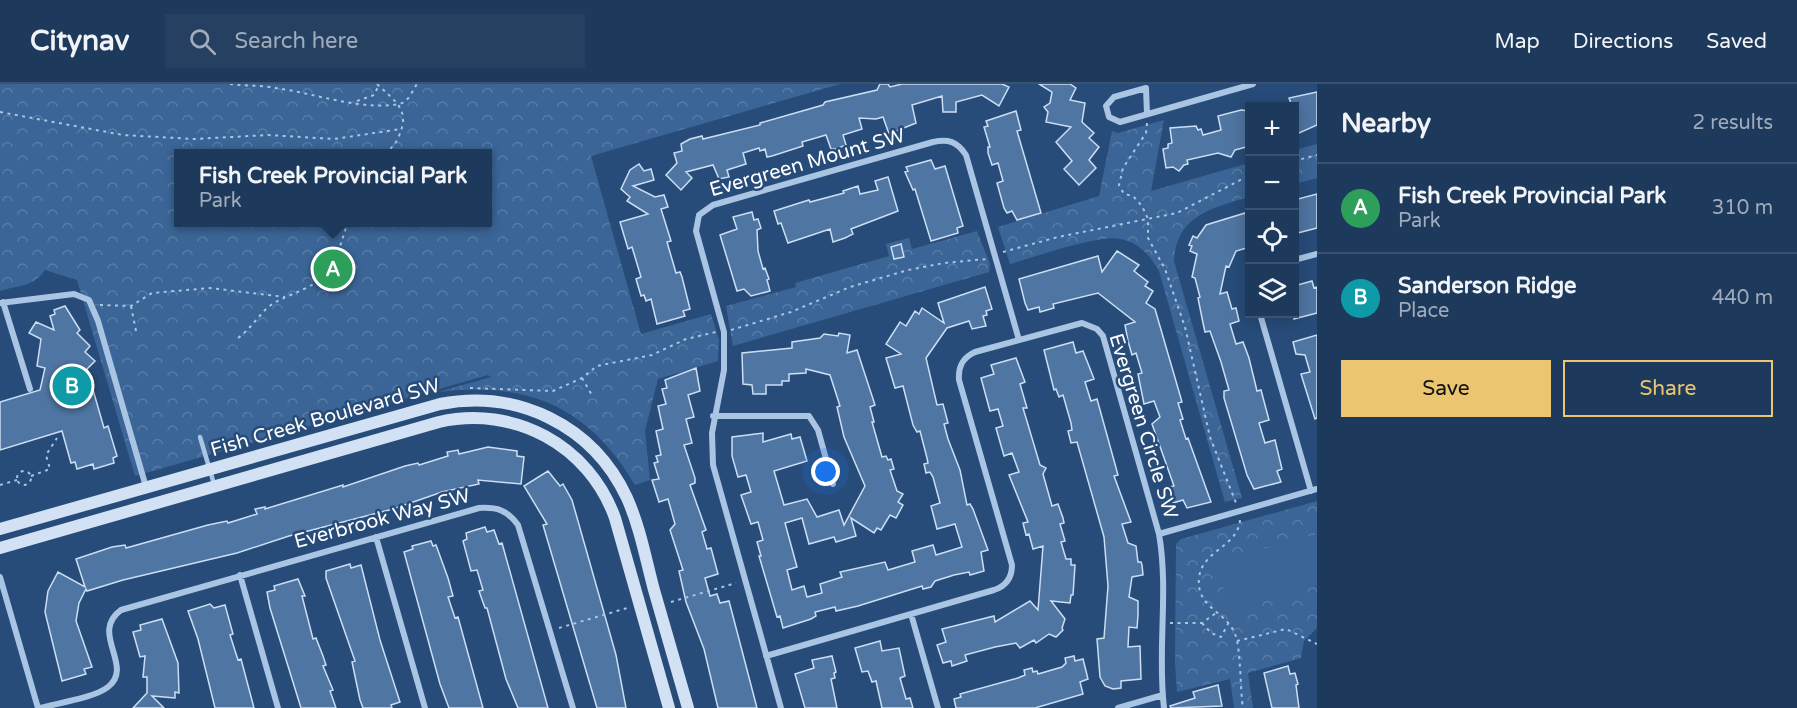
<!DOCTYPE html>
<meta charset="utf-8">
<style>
body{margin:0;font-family:"Varela Round",sans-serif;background:#254061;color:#f1f3f6}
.controls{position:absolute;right:18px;top:18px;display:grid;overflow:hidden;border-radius:0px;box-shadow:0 3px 15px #0003}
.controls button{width:54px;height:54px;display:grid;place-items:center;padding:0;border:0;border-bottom:2px solid #3b5371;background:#1d395b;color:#f1f3f6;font:30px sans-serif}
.you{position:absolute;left:826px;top:388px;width:21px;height:21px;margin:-15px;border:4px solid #fff;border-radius:50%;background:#1a73e8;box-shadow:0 0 0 9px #1a73e833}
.badge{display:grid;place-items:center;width:39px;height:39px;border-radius:50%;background:#ebc570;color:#fff;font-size:20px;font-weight:700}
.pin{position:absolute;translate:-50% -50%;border:3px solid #fff;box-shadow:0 2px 6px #0006}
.popup{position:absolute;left:174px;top:65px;width:318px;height:78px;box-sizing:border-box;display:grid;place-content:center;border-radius:0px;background:#1d395b;filter:drop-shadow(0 2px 4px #0005);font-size:20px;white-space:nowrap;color:#a0acbb}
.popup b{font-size:22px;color:#f1f3f6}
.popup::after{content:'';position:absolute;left:50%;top:100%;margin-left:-12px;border:12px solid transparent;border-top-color:#1d395b}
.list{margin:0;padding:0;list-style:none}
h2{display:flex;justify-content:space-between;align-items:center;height:78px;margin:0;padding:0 24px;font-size:26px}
h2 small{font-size:20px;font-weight:400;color:#a0acbb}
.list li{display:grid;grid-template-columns:39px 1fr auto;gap:18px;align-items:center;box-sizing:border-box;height:90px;padding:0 24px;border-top:2px solid #3b5371}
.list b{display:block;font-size:22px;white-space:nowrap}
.list p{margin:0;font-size:20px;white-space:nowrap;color:#a0acbb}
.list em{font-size:20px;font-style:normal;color:#a0acbb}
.actions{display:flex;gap:12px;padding:18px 24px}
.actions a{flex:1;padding:14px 0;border:2px solid #ebc570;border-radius:0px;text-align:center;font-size:21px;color:#ebc570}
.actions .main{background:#ebc570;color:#111}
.icon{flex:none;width:33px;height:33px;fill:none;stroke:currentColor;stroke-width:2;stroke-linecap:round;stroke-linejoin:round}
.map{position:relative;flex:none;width:1317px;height:624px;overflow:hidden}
header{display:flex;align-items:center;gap:36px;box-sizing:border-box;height:84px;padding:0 30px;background:#1d395b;border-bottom:2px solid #3b5371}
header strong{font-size:28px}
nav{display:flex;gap:33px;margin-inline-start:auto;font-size:21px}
.search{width:420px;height:54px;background:#254061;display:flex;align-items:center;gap:15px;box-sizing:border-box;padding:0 21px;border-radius:0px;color:#a0acbb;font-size:22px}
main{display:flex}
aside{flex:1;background:#1d395b}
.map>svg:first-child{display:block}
.forest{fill:url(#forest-crowns);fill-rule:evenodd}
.garden{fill:#3b6596}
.building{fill:#4f75a2;stroke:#ccdef3;stroke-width:1.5}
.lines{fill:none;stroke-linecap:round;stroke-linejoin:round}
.path{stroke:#aac4e3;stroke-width:2;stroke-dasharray:3 4.5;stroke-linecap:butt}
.lane{stroke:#aac4e3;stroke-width:4.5}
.street{stroke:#aac4e3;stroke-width:6}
.secondary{stroke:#d2e1f3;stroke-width:12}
.labels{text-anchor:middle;stroke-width:5;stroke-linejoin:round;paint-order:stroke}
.street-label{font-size:20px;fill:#fff;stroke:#274c79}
</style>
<header>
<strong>Citynav</strong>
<div class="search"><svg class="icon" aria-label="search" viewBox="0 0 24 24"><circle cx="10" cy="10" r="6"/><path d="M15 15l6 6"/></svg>Search here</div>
<nav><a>Map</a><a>Directions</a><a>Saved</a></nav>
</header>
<main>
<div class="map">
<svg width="1317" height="624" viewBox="0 0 1317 624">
<defs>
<pattern id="forest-crowns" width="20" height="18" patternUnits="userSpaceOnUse" patternTransform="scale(1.5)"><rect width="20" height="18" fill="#3b6596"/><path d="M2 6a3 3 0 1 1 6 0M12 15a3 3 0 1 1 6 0" fill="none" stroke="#587ca6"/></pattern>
</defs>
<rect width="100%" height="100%" fill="#274c79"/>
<!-- forest -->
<path class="forest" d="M0 0H840L591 72 641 250 711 230 719 256 718 277 658 295 645 347 650 396 635 401C588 322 527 297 438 308L491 293 488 291 135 392 77 196 45 186C34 203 18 201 0 207ZM178 70H488V138H178Z
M1164 36 1151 107 1249 79V113C1213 124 1176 131 1174 177L1242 414 1225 418 1159 187C1150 171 1139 159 1121 155 1099 150 1035 173 1010 180L998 143 1099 112 1112 47 1118 49Z
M1317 60V94L1295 100V66Z
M977 147 990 180 989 188 733 262 726 222 796 203 795 199 889 172 886 160 909 154 912 165Z
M1317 417V544L1304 557 1301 574 1248 589 1253 624H1234L1230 595 1177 608 1175 579 1176 460 1181 455Z"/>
<!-- garden -->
<path class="garden" d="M1317 450V502L1230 526 1216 478Z"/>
<!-- building -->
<path class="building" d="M880 0H888L890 3 902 0H1002L1009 3 999 22 982 11 956 18V28H943L942 12 912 21 916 39 889 50 883 33 876 35 859 34 862 45 843 51 846 61 836 65H831L826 51 802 58 803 62 772 72 767 73 765 65 760 67 759 64 743 69 746 80 727 86 729 93 719 95 713 81 686 88 692 94 681 106 666 91 677 79 674 69 682 67 681 60 690 55 702 52 703 55 760 41V39L823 21 825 18 877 6Z
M1039 0H1070L1076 4 1070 16 1085 19 1082 38 1094 49 1089 54 1099 63 1089 76 1096 84 1079 101 1064 85 1072 77 1056 58 1071 43 1046 38 1048 28 1044 23 1050 19 1052 8Z
M1317 8V41L1297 50 1294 22H1292L1289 14Z
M1241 26 1250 27V62L1235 66 1231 73 1218 69 1187 76 1188 80 1184 81 1179 87 1173 83 1166 84 1163 65 1168 64V60L1172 59 1170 44 1196 42 1198 46 1201 45 1203 51 1221 46 1218 32Z
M1016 27 1021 46 1017 47 1041 129 1017 136 1012 127 1007 129 1004 124 997 99 1003 97 998 79 992 81 988 69V63H990L984 43 988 42 986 37Z
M931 76 935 85 945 82 963 142 957 144 958 149 931 157 915 105 913 106 905 88 908 87 906 83Z
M639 80 644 87 651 85 654 96 633 102 655 113 664 111 668 123 661 125 671 157 667 158 676 189 680 188 682 193 690 225 683 227 685 232 657 240 651 215 646 217 644 211 641 212 636 195 641 193 632 163 628 165 620 138 648 130 627 117 630 113 621 105 630 86Z
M888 93 898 127 851 145 853 150 845 154 833 158 830 145 788 159 781 139 778 140 774 127 809 116 810 118 844 109 843 107 858 102 860 110 878 106 875 97Z
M1317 110V144L1294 150V116Z
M752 128 754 136 758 135 761 144 757 146 758 167 763 185 765 184 769 195 767 196 770 207 751 212 744 205 737 207 720 151 737 145 733 133Z
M1245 129 1250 146V163L1236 167 1229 183 1226 182 1220 210 1227 208 1232 225 1236 224 1239 237 1230 240 1236 260 1243 258 1249 274 1257 307 1261 306 1269 336 1259 339 1265 359 1275 356 1282 385 1277 387 1281 398 1254 405 1247 391 1224 314V307L1229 306 1221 278 1210 247 1205 248 1203 239 1198 214 1200 213 1195 194 1192 193 1197 170 1190 167 1192 162 1189 161 1193 152 1197 154 1206 141Z
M901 160 904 173 894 175 891 163Z
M1117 167 1139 181 1134 187 1148 198 1145 202 1153 207 1146 219 1155 225 1182 318 1178 319 1183 335 1180 336 1186 355 1188 354 1211 418 1187 424 1183 416 1173 419 1168 403 1174 402 1152 340 1160 333 1154 317 1144 320 1138 290 1142 289 1136 269 1132 271 1128 257 1125 241 1135 238 1098 209 1053 220 1054 224 1040 228 1039 223 1028 226 1025 219 1019 195 1098 172 1102 188Z
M1312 197 1314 204 1317 203V229L1294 235V202Z
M985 203 992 225 986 227 987 231 983 232 986 242 972 245 969 237 947 244 926 274 937 321 943 320 948 339 944 340 948 355 960 386 967 421 970 420 973 425 988 466 981 468 984 487 970 491 969 488 954 491 935 497 931 503 923 505 922 502 858 522 836 527 835 523 815 528 816 532 811 535 783 544 780 532 777 533 759 472H761L757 458 763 456 758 438 751 440 741 411 751 408 746 391 738 393 732 372V353L763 349V358L791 350 792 355 800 353 807 377 774 387 784 421 807 415 817 433 839 426 844 441 865 402 844 353 837 323 840 322 830 291 806 285V289L789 290V297H782V301H766V310H753L752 301 743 300 742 269 792 264V258L820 254 824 250 838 252 839 249 850 251 847 269 857 266 875 321 870 323 874 338H872L882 373 886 372 888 376 891 375 894 385 890 386 897 407 903 410 898 418 903 421 896 434 890 431 881 446 877 444 874 449 851 434 856 452 836 458 834 453 809 460 802 434 785 439 797 483 787 486 792 506 804 502 807 513 822 509 820 500 842 493 840 488 885 478 888 486 915 478 912 467 933 461 936 471 962 463 955 440 937 445 931 422 940 419 933 393 930 388 926 389 924 380 928 379 927 374 920 347 917 348 913 341 903 302 895 304 886 274 901 270 886 260 900 238 906 242 915 227 919 230 922 224 944 239 938 219Z
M65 222 80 246 77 249 90 262 85 268 95 277 87 285 104 344 108 342 117 372 113 374 114 379 94 385 93 380 77 385 75 378 71 379 62 347 0 366V318L40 306 45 284 37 282 41 255 29 249 36 238 54 246 50 232 55 230 54 226Z
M1317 251V334L1315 335 1301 290 1310 288 1305 271 1296 270 1293 258Z
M1073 258 1076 269 1083 267 1089 282 1094 295 1085 298 1091 317 1097 315 1118 391 1114 392 1131 438 1122 440 1128 459 1136 462 1138 478H1141L1142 481 1143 491 1132 493 1129 513 1138 517V531L1137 544 1129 543 1128 563 1140 562 1141 595 1121 597V604L1113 605 1105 602 1100 593 1097 555 1104 554 1108 502 1104 453 1077 358 1071 359 1068 347 1072 346 1071 339 1063 311 1059 313 1056 305 1054 306 1044 266Z
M1016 274 1025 298 1020 300 1027 324H1023L1040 381 1046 384 1043 390 1052 422 1058 420 1063 434 1064 439 1060 440 1065 457 1061 458 1066 475H1071V481H1075L1073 511H1071L1070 519 1051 517 1065 535 1062 544 1063 546 1056 553 1049 550 1036 559 1034 556 1020 564 1016 559 995 563 965 571 967 577 952 582 951 577 943 579 937 561 946 558 942 545 994 532 995 538 1030 517 1038 526 1043 462 1033 465 1029 450 1026 451 1023 439 1028 438 1009 391 1019 388 1012 369 1004 372 996 344 1003 342 998 325 990 327 981 294 994 290 991 281Z
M696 284 700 307 688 311 694 333 686 335 692 359 684 361 695 394V399L690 401 706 446 702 448 707 465 711 464 718 490 705 494 710 512 717 510 720 519 729 517 757 624H718L704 565 686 518 679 487 683 486 670 446 675 440 668 415 659 418 652 396 659 395 654 379 658 378 656 372 661 371 656 347 663 345 658 322 666 320 662 305 667 304 665 296Z
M488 363 517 367V372L524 373 521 400 478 396 479 400 442 408 393 425 289 452 237 469 123 496 87 507 86 505 79 519 76 537 92 583 84 585 86 590 62 597 45 528 48 507 58 488 85 503 76 475 112 463 125 461 126 464 208 441 227 437 228 439 257 430 255 425 265 423V425L343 401V403L405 382 418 379 419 381 448 372 447 368 458 366 459 370Z
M548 387 560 402 563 400 572 416 616 571 626 624H597L543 441 547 440 524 402Z
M485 443 487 448 494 446 499 460 502 459 548 624H518L506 595 487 524H485L479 507 483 506 477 486 471 487 463 457 467 455 466 449Z
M431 457 433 462 436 461 448 494 453 512 448 513 455 534 458 533 483 624H449L440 600 404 468 413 465 412 462Z
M350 480 351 484 361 481 380 556 400 618 391 621 392 624H363L360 616 352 578 355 577 326 494V487Z
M298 495 305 512H302L313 555 316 554 323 572 326 581 323 582 333 606 330 607 336 624H301L270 524 267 508 275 506 274 502Z
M210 520 214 524 225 521 233 550 230 551 238 576 241 575 254 624H215L198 555 188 527Z
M162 535 178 579 179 609 175 608V614L152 612 164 624H133L147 609V593H143L145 572 140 573 133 548 141 546 140 541Z
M880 557 882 567 899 564 905 592 900 594 906 615 910 614 913 624H882L876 597 872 598 868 587 862 588 855 564Z
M832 572 836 588 834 589 835 594 831 595 837 624H805L795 590 814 584 812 576Z
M1074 572 1075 577 1083 575 1088 595 1080 598 1083 610 1035 624H956L954 615 961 613 960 610 1018 594 1025 591 1024 586 1032 584 1033 588 1037 587 1038 590 1062 583 1066 579 1065 574Z
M1288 582 1290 590 1295 589 1298 600 1296 601 1299 624H1272L1264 589Z
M1218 601 1222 622 1171 624 1170 622 1195 614 1193 608Z"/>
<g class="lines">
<!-- path -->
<path class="path" d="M230 0C245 2 261 1 276 4 314 9 361 27 399 20 409 18 412 7 417 0
M377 0C394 17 412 25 398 54 396 60 390 64 387 70
M357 17 374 11 378 3
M0 28 123 51 194 55 268 51 334 55 401 45
M1147 39 1146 49 1123 84 1119 101 1124 110 1133 112 1142 122 1148 135V154L1165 185 1185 243 1210 353 1236 419
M1294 77 1317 71
M1003 168 1058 153 1177 129 1250 91
M100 221 131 222 152 209 210 204 285 213
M131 222 136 247
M731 246 791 228 850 203 908 186 944 179 987 175
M238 254C250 245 257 234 267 224 278 215 292 211 304 205 337 190 337 168 348 138
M582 294 593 313
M470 304 553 307 582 294 597 282 652 271 686 255 716 248
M17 394a7 7 0 1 1 14 0a7 7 0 1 1-14 0Z
M31 392 50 385 46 371 57 354
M0 401 17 396
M1240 436C1238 463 1202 466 1199 494 1196 524 1226 527 1235 550 1241 564 1240 606 1243 624
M671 518 736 499
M1170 539H1202L1216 529
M1202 539 1211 549 1221 553 1228 540
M559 544 627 524
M1237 557 1286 545 1317 560"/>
<!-- lane -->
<path class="lane" d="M200 353 214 400"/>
<!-- street -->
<path class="street" d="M1147 30 1146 4 1114 13 1106 22 1109 33 1120 38 1253 0
M1294 176 1317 170
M3 218 30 305
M0 219 74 210 89 216 98 237 146 403
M1260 230 1311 407
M713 332H809L818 346 833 400
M1159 450 1317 405
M376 453 425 624
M240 491 278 624
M0 493 38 624
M911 530 938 624
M766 572 994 506C1006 502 1012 493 1012 481L959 296C958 283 962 274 975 268L1082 239 1097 245 1103 252 1159 450C1169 508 1157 566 1164 624
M40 624C58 619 94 614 108 603 135 582 89 549 121 526L479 424C497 423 507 426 518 441L573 624
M781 624 713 381 712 349 724 286V248L696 147 699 131 713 121 933 58C948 55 957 57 966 71L1019 256
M1118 624 1163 611"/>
<!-- secondary -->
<path class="secondary" d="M0 445 440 320C517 305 593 341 627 414 640 443 646 476 654 506 665 545 677 585 688 624
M0 464 439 338C514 321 589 361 615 434L669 624"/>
</g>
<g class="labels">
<!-- street labels -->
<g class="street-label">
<text transform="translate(807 78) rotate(-16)" y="7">Evergreen Mount SW</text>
<text transform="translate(325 333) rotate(-16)" y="7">Fish Creek Boulevard SW</text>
<text transform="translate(1144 342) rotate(73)" y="7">Evergreen Circle SW</text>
<text transform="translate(382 434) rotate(-15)" y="7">Everbrook Way SW</text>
</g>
</g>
</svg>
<div class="controls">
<button>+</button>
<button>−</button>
<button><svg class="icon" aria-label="locate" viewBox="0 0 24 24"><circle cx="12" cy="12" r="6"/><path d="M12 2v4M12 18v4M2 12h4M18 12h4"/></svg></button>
<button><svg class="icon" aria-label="layers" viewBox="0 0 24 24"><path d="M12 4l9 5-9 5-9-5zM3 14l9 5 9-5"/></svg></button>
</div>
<div class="you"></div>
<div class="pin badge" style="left:333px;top:185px;background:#2e9e5b">A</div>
<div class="popup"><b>Fish Creek Provincial Park</b>Park</div>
<div class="pin badge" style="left:72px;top:302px;background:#0f9aa8">B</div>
</div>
<aside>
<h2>Nearby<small>2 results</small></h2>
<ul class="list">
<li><span class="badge" style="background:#2e9e5b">A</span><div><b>Fish Creek Provincial Park</b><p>Park</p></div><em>310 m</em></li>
<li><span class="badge" style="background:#0f9aa8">B</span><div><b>Sanderson Ridge</b><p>Place</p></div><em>440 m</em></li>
</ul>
<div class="actions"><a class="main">Save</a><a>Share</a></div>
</aside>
</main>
